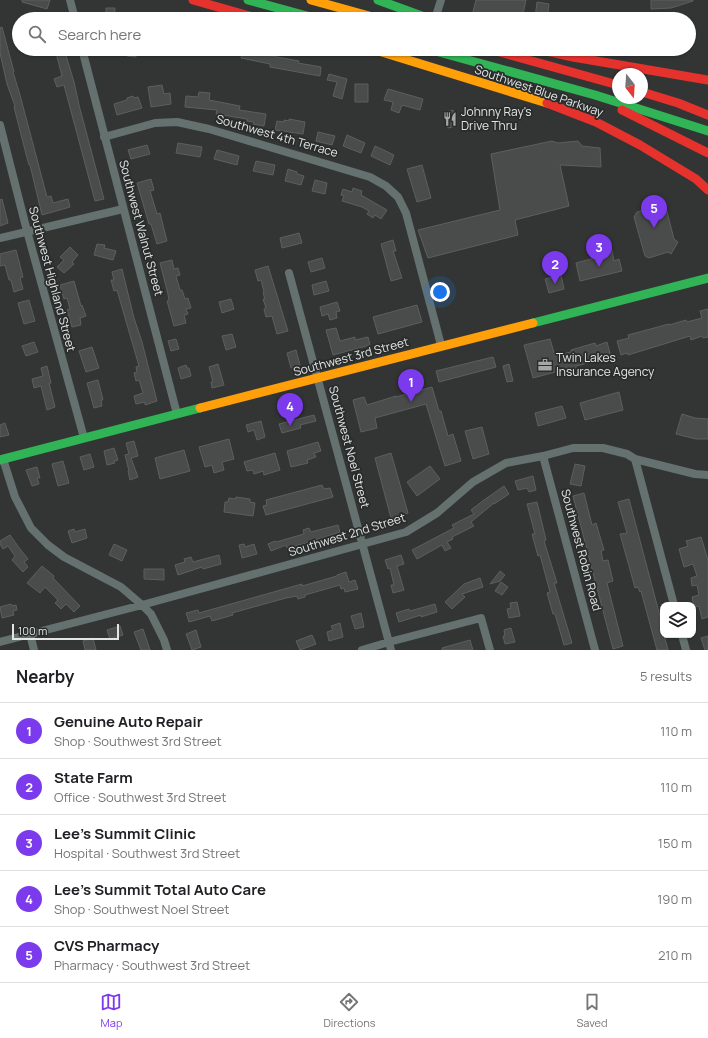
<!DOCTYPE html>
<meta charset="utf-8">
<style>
body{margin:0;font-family:Manrope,sans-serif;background:#f2f2f2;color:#202124}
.controls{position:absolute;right:12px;bottom:12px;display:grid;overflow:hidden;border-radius:8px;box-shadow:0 1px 3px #0004}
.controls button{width:36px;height:36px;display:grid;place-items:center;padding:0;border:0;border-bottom:1px solid #e0e0e0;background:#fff;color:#202124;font:20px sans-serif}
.compass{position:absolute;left:612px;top:68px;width:36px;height:36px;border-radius:50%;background:#fff;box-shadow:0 1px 3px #0004;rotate:163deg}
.scale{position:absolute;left:12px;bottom:10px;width:107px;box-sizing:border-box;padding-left:4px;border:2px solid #e2e5e4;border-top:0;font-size:11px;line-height:14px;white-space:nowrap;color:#e2e5e4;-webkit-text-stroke:3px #282c2b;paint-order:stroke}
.you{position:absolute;left:440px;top:292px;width:14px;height:14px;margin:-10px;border:3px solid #fff;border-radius:50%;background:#1a73e8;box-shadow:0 0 0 6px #1a73e833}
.badge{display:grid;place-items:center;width:26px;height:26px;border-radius:50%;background:#7c3aed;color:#fff;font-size:13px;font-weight:700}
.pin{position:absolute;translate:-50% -33px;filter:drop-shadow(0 1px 2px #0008)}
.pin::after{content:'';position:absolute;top:21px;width:14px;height:12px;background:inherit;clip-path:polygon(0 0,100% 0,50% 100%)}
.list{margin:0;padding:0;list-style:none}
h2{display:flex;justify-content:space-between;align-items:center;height:52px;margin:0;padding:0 16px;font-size:17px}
h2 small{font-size:13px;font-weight:400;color:#757577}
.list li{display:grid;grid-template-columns:26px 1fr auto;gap:12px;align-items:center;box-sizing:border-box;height:56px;padding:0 16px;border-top:1px solid #e0e0e0}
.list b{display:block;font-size:15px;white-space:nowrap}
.list p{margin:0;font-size:13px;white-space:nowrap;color:#757577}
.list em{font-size:13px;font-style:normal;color:#757577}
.icon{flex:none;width:22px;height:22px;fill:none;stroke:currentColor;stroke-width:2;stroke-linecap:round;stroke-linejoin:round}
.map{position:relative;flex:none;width:708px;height:650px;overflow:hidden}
.search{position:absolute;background:#fff;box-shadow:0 1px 3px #0004;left:12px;right:12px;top:12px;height:44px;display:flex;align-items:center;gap:10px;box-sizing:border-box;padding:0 14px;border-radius:22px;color:#757577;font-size:15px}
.sheet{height:332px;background:#fff}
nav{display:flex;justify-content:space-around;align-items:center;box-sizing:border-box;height:56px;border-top:1px solid #e0e0e0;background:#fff;font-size:11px;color:#757577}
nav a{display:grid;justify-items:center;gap:2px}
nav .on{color:#7c3aed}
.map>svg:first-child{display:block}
.building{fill:#4a4c4b;stroke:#5d5f5f}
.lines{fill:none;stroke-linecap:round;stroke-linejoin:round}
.street{stroke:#64716f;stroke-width:8}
.fast{stroke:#30b455;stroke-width:9}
.slow{stroke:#ff9f0a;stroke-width:9}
.jam{stroke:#e5322d;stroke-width:9}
.labels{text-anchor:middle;stroke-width:3.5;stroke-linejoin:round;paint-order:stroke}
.street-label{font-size:12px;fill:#e2e5e4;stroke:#282c2b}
.poi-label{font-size:12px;fill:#e2e5e4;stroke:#282c2b;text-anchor:start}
</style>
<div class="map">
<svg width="708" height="650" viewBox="0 0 708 650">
<rect width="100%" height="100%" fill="#333534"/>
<!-- building -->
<path class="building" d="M22 0H50L47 9 22 2Z
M476 0H526L522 19H471Z
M651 0H693V1L671 8 651 9Z
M537 2 549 4 547 19 535 18Z
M106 8H115L114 19H97V13H106Z
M2 27 14 72H13L20 95 47 197 51 196 53 203 68 199 70 207 42 215 30 165H29L26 154 14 107 15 106 7 84 0 53V28Z
M55 49H64L74 82 79 105 104 199 95 201 64 85 57 87 54 79 62 76Z
M128 49H137L136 57 127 56Z
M243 49H255L267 51 266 55 299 61 298 63 321 67 320 76 270 67V64L241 58Z
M329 74 347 79 342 99 333 96 337 82 327 80Z
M355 84H368V102H355Z
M162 85 164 94 170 93 171 104 151 107 148 87Z
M388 89 423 99 420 110 402 105 399 113 391 110 393 102 384 100Z
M199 92 210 93 209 100 240 106 239 110 266 114 264 126 253 124 254 122 247 121V119L216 114 217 110 185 107 186 96 198 97Z
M133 96 134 98 138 97 142 108 117 115 114 104 127 100V98Z
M453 110 456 126 448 128 445 113Z
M289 119 305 122 303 134 275 130 277 121 284 122V120L289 121Z
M318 132 335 136 332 145 316 141Z
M347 135 365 143 361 153 343 146Z
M552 141 558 143 578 141 582 146 600 148 601 167 560 165 569 206 515 220 518 235 428 258 418 230 500 210 491 154Z
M178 143 202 147 200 157 176 153Z
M147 145 150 154 131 159 128 150Z
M375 146 394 155 390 165 371 156Z
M217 150 239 156 237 165 214 159Z
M256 161 275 165 273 175 253 171Z
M422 165 431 198 417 202 407 169Z
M288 169 297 172V174L304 176 301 185 285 181Z
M151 179 154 190 150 191 157 214 160 213 167 241 157 244 151 224H149L137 183Z
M315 180 327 183 325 194 312 191Z
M353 188 362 191 361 195 387 210 381 219 375 215 373 218 367 214 369 211 362 207 342 201 344 196 341 195 343 189 352 192Z
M2 199 8 223 0 226V200Z
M665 204 674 239 678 242 671 254 668 252 649 258 645 256 634 217 637 212Z
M299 233 302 243 282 248 280 238Z
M393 240 396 251H393L402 278 391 281 381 244Z
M97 244 105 245 104 248 116 251 113 260 94 255Z
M611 246 614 261 619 259 622 271 580 281 576 263 602 256 600 249Z
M70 247 78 255 72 262 74 264 64 273 57 267 64 260 60 257Z
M16 250 23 277 20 278 23 289 14 292 11 280H9L5 265 0 266V254Z
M322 258 325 268 311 272 308 262Z
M172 260 174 269 178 268 180 275 176 276 180 290H182L185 299 188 298 191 308 186 309 188 314 184 315 186 323 174 326 167 301 169 300 168 294 160 263Z
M268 266 288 331 277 334 272 316 266 317 264 309 266 308 263 299H265L263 293 264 292 261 280 258 281 255 270Z
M122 269 134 318 142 342 157 401 145 405V402L136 404 134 396 143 393 139 380 136 381 134 373 137 372 136 367 139 366 117 290 114 291 111 280H114L112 272Z
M561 275 564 289 549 293 545 279Z
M74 281 81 306 82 305 86 316 80 318 81 325 72 327 67 310 70 309 67 298 64 299 60 285Z
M326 281 329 291 314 295 312 285Z
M231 299 234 309 222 313 219 302Z
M29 300 35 321 24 324 18 303Z
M337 302 340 311 336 312 337 318 330 320 328 314 322 316 320 307Z
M417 305 422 322 378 334 373 317Z
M708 309V337L703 338 702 336 691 340 690 336 628 355 627 353 621 355 617 341 629 338 628 335 669 324V325L686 320 687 322 702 318 700 311Z
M336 328 340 341 355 337V340L368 337 370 345 333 355 326 330Z
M232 334 236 347 226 350 222 336Z
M176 339 179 349 171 351 168 341Z
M550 339 555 356 571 352V350L595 343 596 346 607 342 611 357 605 359 606 361 599 363V360L576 366V369L570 370V368L533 378 524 345Z
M34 342 38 352 26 356 22 346Z
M92 347 99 368 86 372 79 351Z
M296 350 300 365 291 368 287 353Z
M493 357 496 367 439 382 436 371Z
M218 364 224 385 212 388 211 382H213L209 367Z
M509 364 513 381 507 382 503 366Z
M186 365 187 368H189L191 376 181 379 178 368Z
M47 366 51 383H49L55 407 47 410 41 386 34 388 32 379 43 376 41 368Z
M98 380 103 400H101L102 406 94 408 87 383Z
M432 387 439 411H441L448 436 453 434 461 461 445 466 426 404 375 418 377 428 361 432 353 400 364 397 367 405 396 396V397Z
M619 392 623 410 585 420 580 403Z
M562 406 566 418 538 426 535 413Z
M682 414 695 418 708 419V439H696L676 434Z
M314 415 316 421 300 425 301 428 282 433 279 424Z
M261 421 265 437 257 440 254 430 248 432 246 425Z
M5 423 9 435 0 437V425Z
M482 427 489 454 473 459 465 431Z
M229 439 234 459 222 462 224 470 214 473 212 465 205 467 199 447Z
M134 441 138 456 131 458 138 477 130 480 128 471H129L125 455 129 454 126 443Z
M318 442 321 451 314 453 316 457 307 460 308 463 291 467 287 451Z
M114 448 118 460 114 461 115 463 107 465 104 451Z
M184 450 190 471 160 479 155 458Z
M275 453 280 470 264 475 263 471 254 474 253 470 247 471 244 462Z
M391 453 408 513 391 518 375 458Z
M90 454 94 467 84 470 80 457Z
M63 461 69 483 58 486 52 464Z
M575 464 585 466 581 486 570 484Z
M430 466 440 479 417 496 407 482Z
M37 467 40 478H37L39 484 32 486 26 470Z
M533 476 536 490 529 492 527 488 518 490 515 481Z
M322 485 324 489 330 488 333 497 266 515 263 506 267 505 266 500Z
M504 486 509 494 494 504V503L471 522 474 526 452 537 453 539 447 542 451 548 445 551 442 545 417 559 412 550 454 528 452 525 474 514 471 510 484 500Z
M584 493 592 525 596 523 604 550 601 551 603 561 608 560 613 581 607 583 623 646 613 649 573 496Z
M236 497 250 499V502L255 503 253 516 224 512 225 502H228L229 498 235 499Z
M629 499 661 620 663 635H664L668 650H657L641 591 640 592 638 587 635 588 629 566 620 534 627 533 618 502Z
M537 502 546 540 544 541 557 583H554L572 643 564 645 555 614H553L547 593 550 592 540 555 538 556 532 534H535L527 504Z
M338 525 340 532 306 543 287 548 286 545 271 551 268 544 275 541 276 542 304 534 303 530 309 528 311 532Z
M74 529 75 532 85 529 87 538 72 543 68 531Z
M10 535 20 549 28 559 24 562 28 567 23 572 12 560 15 556 8 546 3 549 0 544V541Z
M701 537 708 560V617L702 619 699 606 694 607 692 597 699 595 697 585 692 586 691 578 697 576 693 564 684 567 679 549 688 546 686 541Z
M114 544 127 550 122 561 109 555Z
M244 544 245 547 254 544 257 554 242 558 239 545Z
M219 555 221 564 203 569 202 567 178 575 175 565 185 562 184 559 191 557 193 562Z
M401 555 404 564 397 566 404 590 393 593 391 585H394L390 568 388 569 385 560Z
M42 566 54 576 53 578 80 606 74 612 66 604 61 609 55 603 58 600 45 587 40 593 27 583Z
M144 569H164V580L144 579Z
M500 571 505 575 500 581 490 584Z
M346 572 349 582 355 580 358 589 345 592 344 588 341 589 340 585 305 595V597L298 599 297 596 286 598 232 613 233 615 212 621 210 616 189 622 186 613 198 610 199 613 302 584V586L337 576V575Z
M480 578 483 587 462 594 465 597 452 609 445 602 464 584Z
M501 582 508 587 502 595 495 591Z
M517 602 520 616 509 618 507 609 511 608 510 603Z
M11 604 12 606 16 605 17 610 13 611 14 615 2 618 0 607Z
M435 604 437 612 421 617V615L399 622 396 613 409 609 410 611Z
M361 613 364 627 355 629 351 616Z
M340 623 343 637 329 641 327 632 333 630 331 626Z
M120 626 123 635 110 639 107 630Z
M511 628 515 642 505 644 503 636H505L504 630Z
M143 629 150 650H141L134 632Z
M196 630 201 647 192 650 186 634Z
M312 635 316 644 300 650 296 641Z
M708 636V650H705L701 638Z
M93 638 96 650H85L83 641Z
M470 640 473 650H442V648Z"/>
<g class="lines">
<!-- street -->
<path class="street" d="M70 0 75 19
M435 19 441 0
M82 49 177 414
M0 125 27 231 84 438
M104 137 155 123 177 122 209 129 370 177 386 186 398 197 406 213 441 345
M0 238 123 209
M289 273 391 650
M543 456 595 650
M3 459 15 497 31 528 48 545 64 557 121 587 142 605 151 614 164 640 167 650
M635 459 674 605
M30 634 34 650
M682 635 686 650
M0 642 142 605 406 532 437 513 473 482 506 463 543 456 573 448H603L627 454 635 459 695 474 708 475
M362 650 389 642 481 618 490 650"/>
<!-- fast -->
<path class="fast" d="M248 0 318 19
M378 0 430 19
M428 49 595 95 708 131
M533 323 708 278
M0 460 200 408"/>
<!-- slow -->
<path class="slow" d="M311 0 380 19
M372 49 547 103
M200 408 533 323"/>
<!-- jam -->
<path class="jam" d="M193 0 260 19
M489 49 618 85
M538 49 573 57 708 80
M642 92 678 103 708 115
M547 103 596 122 640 145 696 179 708 190
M622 110 708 153"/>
</g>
<!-- icons -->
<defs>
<symbol id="restaurant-bare" viewBox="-9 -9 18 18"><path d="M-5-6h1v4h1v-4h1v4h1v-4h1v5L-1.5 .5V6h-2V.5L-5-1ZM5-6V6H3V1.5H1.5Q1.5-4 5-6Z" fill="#a5a7a6" stroke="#282c2b" stroke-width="2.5" paint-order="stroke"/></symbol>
<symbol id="office-bare" viewBox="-9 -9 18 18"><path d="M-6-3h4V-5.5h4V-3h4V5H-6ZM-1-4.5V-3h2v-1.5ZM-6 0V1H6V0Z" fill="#a5a7a6" stroke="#282c2b" stroke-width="2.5" paint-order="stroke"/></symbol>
</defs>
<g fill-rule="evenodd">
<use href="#restaurant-bare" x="440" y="109" width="20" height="20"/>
<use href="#office-bare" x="535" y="355" width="20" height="20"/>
</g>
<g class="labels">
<!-- street labels -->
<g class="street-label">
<text transform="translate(539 91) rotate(19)" y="4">Southwest Blue Parkway</text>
<text transform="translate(277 136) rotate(16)" y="4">Southwest 4th Terrace</text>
<text transform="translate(141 228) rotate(75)" y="4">Southwest Walnut Street</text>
<text transform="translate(52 279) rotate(75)" y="4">Southwest Highland Street</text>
<text transform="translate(351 357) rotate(-15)" y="4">Southwest 3rd Street</text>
<text transform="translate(349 447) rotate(75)" y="4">Southwest Noel Street</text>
<text transform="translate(347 535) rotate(-17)" y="4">Southwest 2nd Street</text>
<text transform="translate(581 550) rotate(75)" y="4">Southwest Robin Road</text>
</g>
<!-- poi labels -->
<g class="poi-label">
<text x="461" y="116">Johnny Ray's<tspan x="461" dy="14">Drive Thru</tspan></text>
<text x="556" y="362">Twin Lakes<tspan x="556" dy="14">Insurance Agency</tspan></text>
</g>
</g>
</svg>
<div class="controls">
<button><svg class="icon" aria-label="layers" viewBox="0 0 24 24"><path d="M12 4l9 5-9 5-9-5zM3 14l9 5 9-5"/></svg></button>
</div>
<svg class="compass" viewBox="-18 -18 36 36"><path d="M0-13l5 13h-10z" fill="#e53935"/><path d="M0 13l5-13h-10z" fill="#757577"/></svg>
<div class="scale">100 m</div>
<div class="you"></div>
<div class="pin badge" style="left:411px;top:402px">1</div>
<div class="pin badge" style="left:555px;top:284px">2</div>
<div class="pin badge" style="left:599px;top:267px">3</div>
<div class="pin badge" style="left:290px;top:426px">4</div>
<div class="pin badge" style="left:654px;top:228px">5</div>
<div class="search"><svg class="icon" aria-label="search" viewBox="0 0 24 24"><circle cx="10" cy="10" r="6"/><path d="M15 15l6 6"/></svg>Search here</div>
</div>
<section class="sheet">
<h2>Nearby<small>5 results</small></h2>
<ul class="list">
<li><span class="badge">1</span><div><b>Genuine Auto Repair</b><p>Shop · Southwest 3rd Street</p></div><em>110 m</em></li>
<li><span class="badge">2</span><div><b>State Farm</b><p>Office · Southwest 3rd Street</p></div><em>110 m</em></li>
<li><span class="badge">3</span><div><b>Lee's Summit Clinic</b><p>Hospital · Southwest 3rd Street</p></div><em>150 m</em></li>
<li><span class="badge">4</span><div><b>Lee's Summit Total Auto Care</b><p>Shop · Southwest Noel Street</p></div><em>190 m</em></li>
<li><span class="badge">5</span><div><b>CVS Pharmacy</b><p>Pharmacy · Southwest 3rd Street</p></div><em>210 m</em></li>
</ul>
</section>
<nav>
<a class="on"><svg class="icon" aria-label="map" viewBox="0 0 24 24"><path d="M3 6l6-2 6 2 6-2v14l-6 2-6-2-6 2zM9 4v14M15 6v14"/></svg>Map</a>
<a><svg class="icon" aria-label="directions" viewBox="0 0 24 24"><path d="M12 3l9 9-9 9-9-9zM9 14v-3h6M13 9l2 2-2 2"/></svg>Directions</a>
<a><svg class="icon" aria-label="saved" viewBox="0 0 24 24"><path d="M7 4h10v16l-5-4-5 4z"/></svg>Saved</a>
</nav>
